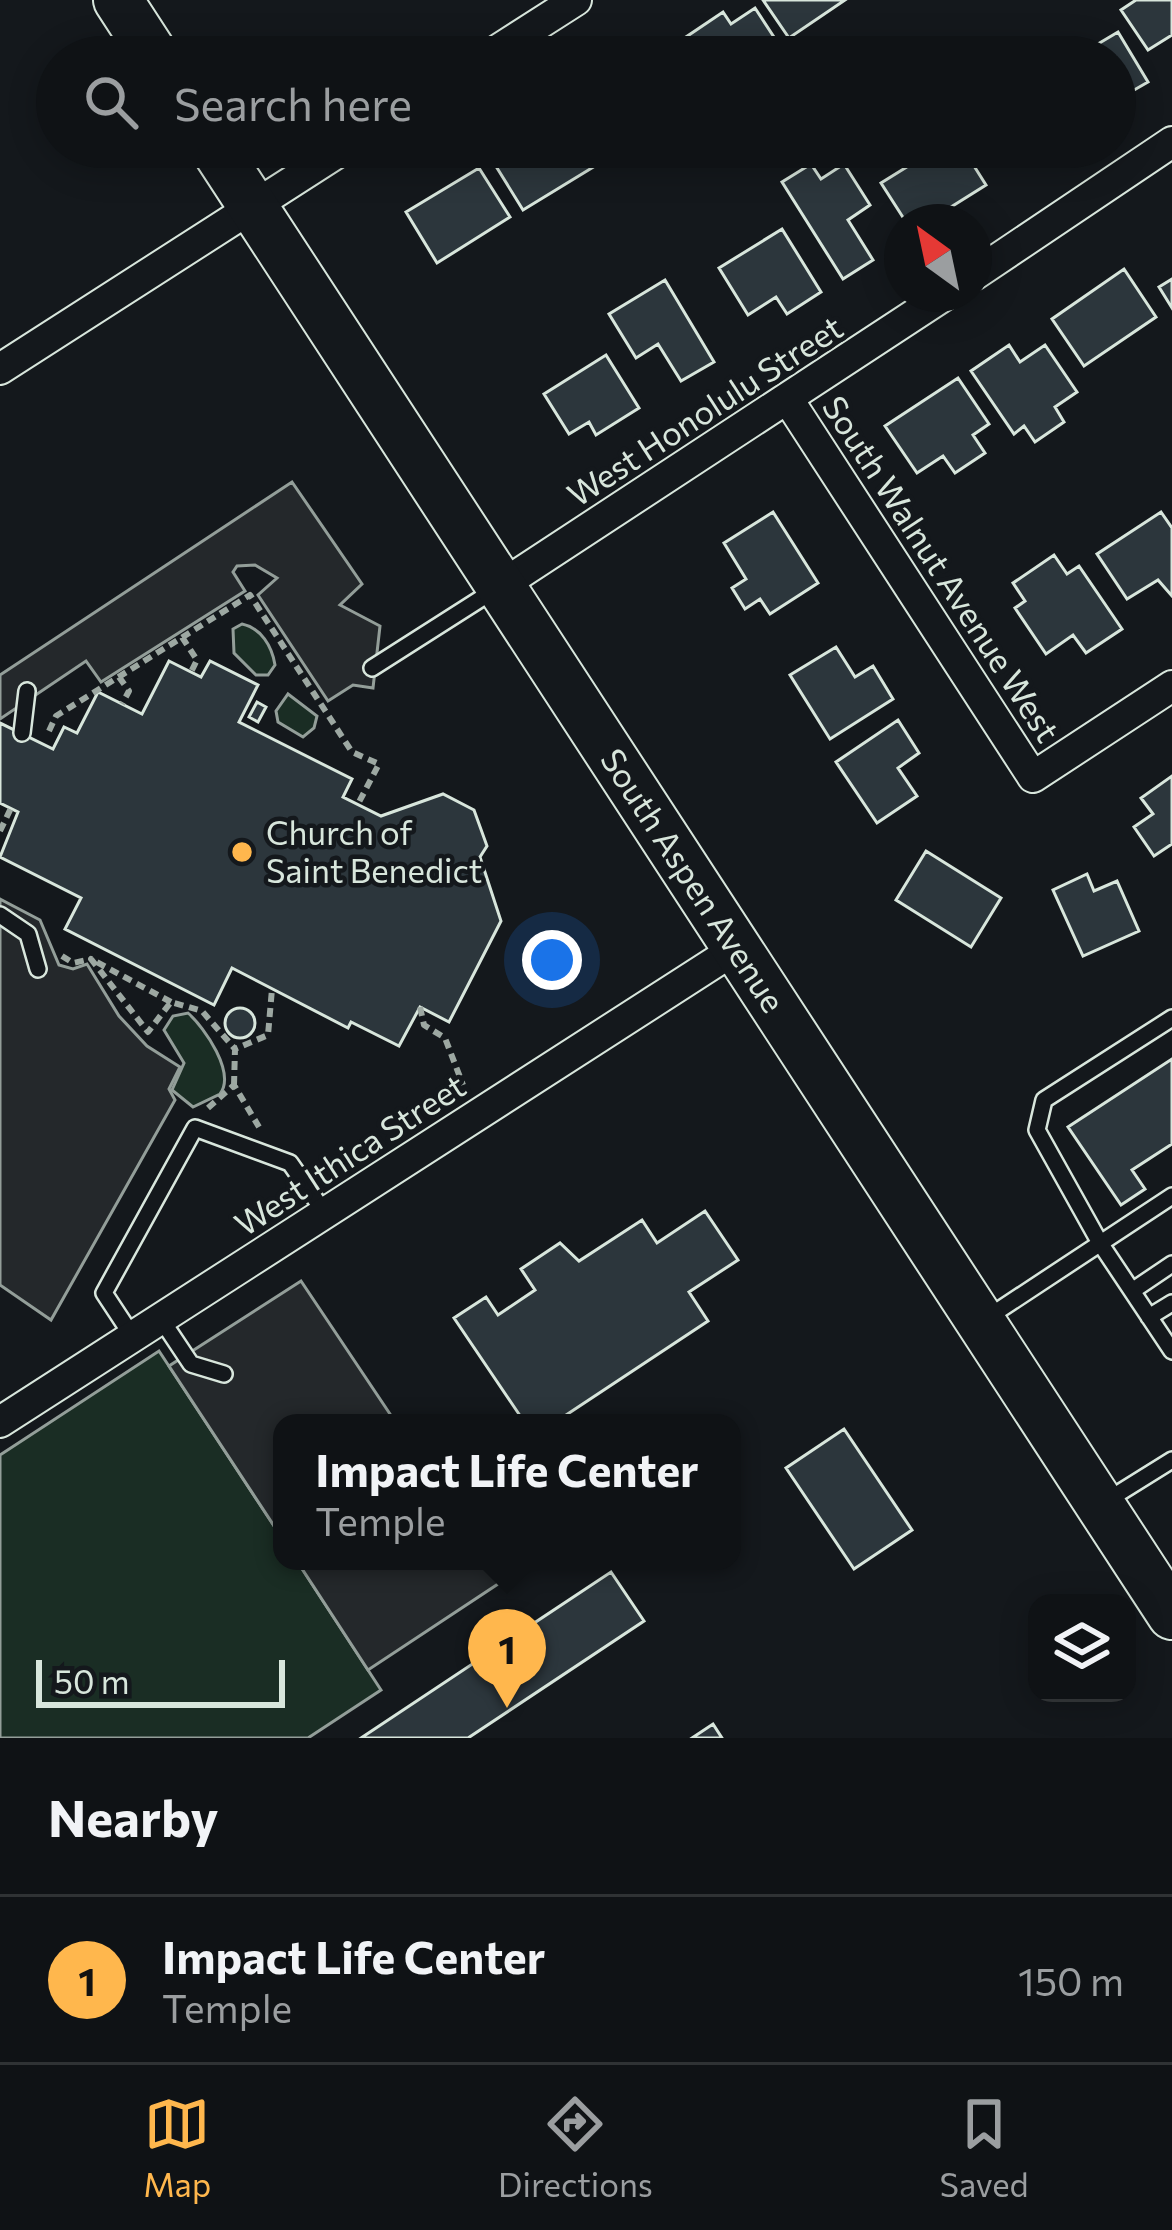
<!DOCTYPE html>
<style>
body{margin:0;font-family:Commissioner,sans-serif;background:#181b1e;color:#f1f3f6}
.controls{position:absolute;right:36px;bottom:36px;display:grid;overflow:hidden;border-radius:24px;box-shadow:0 6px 30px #0003}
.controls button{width:108px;height:108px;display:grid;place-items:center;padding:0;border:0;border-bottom:3px solid #2f3234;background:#0f1215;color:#f1f3f6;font:60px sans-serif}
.compass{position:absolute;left:884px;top:204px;width:108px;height:108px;border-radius:50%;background:#0f1215;box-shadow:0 6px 30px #0003;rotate:327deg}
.scale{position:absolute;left:36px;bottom:30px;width:249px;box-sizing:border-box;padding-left:12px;border:6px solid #d8e6dc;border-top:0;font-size:33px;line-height:42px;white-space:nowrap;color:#d8e6dc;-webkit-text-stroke:9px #14181c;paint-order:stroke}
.you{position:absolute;left:552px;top:960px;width:42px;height:42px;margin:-30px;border:9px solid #fff;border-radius:50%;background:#1a73e8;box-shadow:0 0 0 18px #1a73e833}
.badge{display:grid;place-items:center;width:78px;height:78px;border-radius:50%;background:#ffb74d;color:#111;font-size:39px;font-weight:700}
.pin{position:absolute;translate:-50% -99px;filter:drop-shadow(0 3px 6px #0008)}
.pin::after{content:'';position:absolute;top:63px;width:42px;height:36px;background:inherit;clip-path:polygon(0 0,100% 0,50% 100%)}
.popup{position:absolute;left:273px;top:1414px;width:468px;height:156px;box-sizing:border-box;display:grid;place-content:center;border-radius:24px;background:#0f1215;filter:drop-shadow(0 3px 9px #0005);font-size:39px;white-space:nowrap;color:#9b9ea0}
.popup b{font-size:45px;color:#f1f3f6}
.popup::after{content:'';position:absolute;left:50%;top:100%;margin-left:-24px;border:24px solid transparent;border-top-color:#0f1215}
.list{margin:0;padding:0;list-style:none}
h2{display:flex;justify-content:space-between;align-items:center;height:156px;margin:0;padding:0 48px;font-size:51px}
h2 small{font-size:39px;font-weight:400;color:#9b9ea0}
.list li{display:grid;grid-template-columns:78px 1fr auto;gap:36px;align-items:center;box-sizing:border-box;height:168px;padding:0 48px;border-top:3px solid #2f3234}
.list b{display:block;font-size:45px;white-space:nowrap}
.list p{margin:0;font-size:39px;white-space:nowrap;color:#9b9ea0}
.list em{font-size:39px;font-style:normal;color:#9b9ea0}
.icon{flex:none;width:66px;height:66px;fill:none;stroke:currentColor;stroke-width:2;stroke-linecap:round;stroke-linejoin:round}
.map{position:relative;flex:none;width:1172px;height:1738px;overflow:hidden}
.search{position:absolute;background:#0f1215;box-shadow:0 6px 30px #0003;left:36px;right:36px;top:36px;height:132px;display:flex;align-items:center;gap:30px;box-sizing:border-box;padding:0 42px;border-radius:66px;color:#9b9ea0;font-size:45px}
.sheet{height:324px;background:#0f1215}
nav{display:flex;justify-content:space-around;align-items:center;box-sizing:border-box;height:168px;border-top:3px solid #2f3234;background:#0f1215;font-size:33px;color:#9b9ea0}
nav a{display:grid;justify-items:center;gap:6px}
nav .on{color:#ffb74d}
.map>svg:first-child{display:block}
.green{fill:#1a2d24;stroke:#939e99;stroke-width:3}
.parking{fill:#24282b;stroke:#939e99;stroke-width:3}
.building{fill:#2c363c;stroke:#d8e6dc;stroke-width:3}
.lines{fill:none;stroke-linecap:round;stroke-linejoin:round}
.service-casing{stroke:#d8e6dc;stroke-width:20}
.minor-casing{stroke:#d8e6dc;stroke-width:34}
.primary-casing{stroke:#d8e6dc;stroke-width:52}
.path{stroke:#9da8a2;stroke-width:6;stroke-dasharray:9 6;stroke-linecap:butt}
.service{stroke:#14181c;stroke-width:15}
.minor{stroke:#14181c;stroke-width:30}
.primary{stroke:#14181c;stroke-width:48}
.poi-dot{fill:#ffb74d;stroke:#14181c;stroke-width:4.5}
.labels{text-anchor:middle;stroke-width:9;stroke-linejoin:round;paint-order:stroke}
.street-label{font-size:33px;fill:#d8e6dc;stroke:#14181c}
.poi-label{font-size:33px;fill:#d8e6dc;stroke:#14181c;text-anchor:start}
</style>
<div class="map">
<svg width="1172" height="1738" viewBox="0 0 1172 1738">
<rect width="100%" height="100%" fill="#14181c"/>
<!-- green -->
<path class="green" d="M242 624C261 628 272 646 275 665L268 675H256L234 653 233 629Z
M288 694 317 716 314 728 303 737 278 722 276 711Z
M188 1013C205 1028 236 1073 220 1094L193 1107 172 1090 184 1063 164 1030 173 1016Z
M159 1351 282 1538V1561H297L381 1690 308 1738H0V1455Z"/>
<!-- parking -->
<path class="parking" d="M292 482 362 584 340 605 380 626 373 688 353 685 328 701 258 595 277 578 255 565 237 566 233 572 245 591 101 682 86 661 0 719V675Z
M0 899 40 920 59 965 73 969 87 964 119 1016 147 1046 180 1067 169 1089 175 1100 51 1320 0 1285Z
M301 1281 396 1423H282V1538L169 1366Z
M297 1561H487L501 1582 368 1670Z"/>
<!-- building -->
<path class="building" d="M763 0H845L789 38Z
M1136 0H1172V35L1148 50 1121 10Z
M755 8 787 57H700L686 37 723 12 731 24Z
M1118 32 1148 82 1115 101V57H1076Z
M668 46 675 57H650Z
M502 147H583L595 166 523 210 489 155Z
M939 147H962L986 185 927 222H906L881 183Z
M980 147H1004L988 159Z
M1018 147H1044L1026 159Z
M811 164 821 179 844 164 870 205 848 220 873 260 843 279 782 182Z
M479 168 510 217 437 263 406 212Z
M782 229 821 292 787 314 776 297 748 315 719 268Z
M1124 269 1156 317 1084 366 1052 319Z
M1172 279V308L1159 287Z
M665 280 714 362 681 381 658 344 636 358 609 314Z
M1009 345 1020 362 1045 345 1077 392 1055 407 1064 422 1035 442 1024 426 1014 434 971 371Z
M606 355 639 408 596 435 589 422 569 434 544 394Z
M958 378 989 424 973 435 985 453 955 473 943 456 917 473 885 426Z
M773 512 818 583 770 614 760 599 745 609 732 588 746 579 724 543Z
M1161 512 1172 528V596L1158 580 1127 599 1097 554Z
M1054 555 1067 574 1079 566 1122 629 1086 653 1073 635 1046 654 1015 608 1025 601 1013 583Z
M836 647 855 677 873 666 893 699 830 739 790 675Z
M169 661 201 677 210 661 258 685 239 722 352 779 343 797 381 816 443 794 474 810 487 846 480 857 501 921 449 1022 420 1007 399 1046 351 1022 348 1028 232 968 214 1005 65 929 81 898 0 857 18 812 0 803V723L53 749 64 727 77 733 98 692 142 714Z
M257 702 266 707 258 722 249 717Z
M898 720 919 753 898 768 917 796 877 823 836 762Z
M1172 776V844L1154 856 1134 827 1153 814 1141 798Z
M926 851 1001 898 971 947 896 900Z
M1087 874 1094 891 1117 881 1139 931 1083 956 1053 890Z
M225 1023a15 15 0 1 1 30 0a15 15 0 1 1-30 0Z
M1172 1059V1144L1132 1170 1145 1189 1121 1205 1068 1127Z
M705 1211 738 1260 689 1292 708 1321 554 1423H525L454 1318 486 1297 498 1315 535 1290 521 1269 560 1243 579 1261 642 1220 657 1243Z
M844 1429 912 1530 854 1569 786 1468Z
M611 1572 644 1621 468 1738H361Z
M713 1724 722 1738H692Z"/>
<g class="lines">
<defs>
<path id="service" d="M372 668 496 589
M22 733 27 691
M0 915 28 934 38 969
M1172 1018 1044 1100 1037 1130 1100 1243 1172 1351
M1132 1291 1172 1264
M1149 1317 1172 1303
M161 1319 191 1364 224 1374
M984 1320 1172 1196
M133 1337 104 1293 195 1128 290 1163 325 1213
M1103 1503 1172 1460"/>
<path id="minor" d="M487 57 576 0
M974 275 1172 142
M0 369 346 147
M789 401 1033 777 1172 686
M502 585 946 294
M0 1422 737 948"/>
<g id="primary">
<path d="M118 0 155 57"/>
<path id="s1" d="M214 147 1172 1615"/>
</g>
</defs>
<!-- service casing -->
<use href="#service" class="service-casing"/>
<!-- minor casing -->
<use href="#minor" class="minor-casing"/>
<!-- primary casing -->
<use href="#primary" class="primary-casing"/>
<!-- path -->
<path class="path" d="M182 637 197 660 191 672
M119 677 129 691 122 704
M49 731 56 716 250 595 352 752 379 764 358 804
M0 831 11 808
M62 956 73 963 91 959
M171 1002 91 959 148 1032 171 1002 202 1011 235 1049
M420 1007 424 1025 445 1038 463 1085
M234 1085 235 1049 268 1035 272 989
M208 1108 234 1085 259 1127"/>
<!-- service -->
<use href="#service" class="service"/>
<!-- minor -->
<use href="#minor" class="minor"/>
<!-- primary -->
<use href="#primary" class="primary"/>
</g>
<!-- markers -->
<circle class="poi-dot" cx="242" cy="852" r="12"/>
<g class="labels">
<!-- street labels -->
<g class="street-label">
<text transform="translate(705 411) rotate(-33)" y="12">West Honolulu Street</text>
<text transform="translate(941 569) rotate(57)" y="12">South Walnut Avenue West</text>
<text dy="12" stroke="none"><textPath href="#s1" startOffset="876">South Aspen Avenue</textPath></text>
<text transform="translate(350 1155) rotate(-33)" y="12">West Ithica Street</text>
</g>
<!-- poi labels -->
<g class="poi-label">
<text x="266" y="845">Church of<tspan x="266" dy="38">Saint Benedict</tspan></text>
</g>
</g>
</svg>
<div class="controls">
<button><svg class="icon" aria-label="layers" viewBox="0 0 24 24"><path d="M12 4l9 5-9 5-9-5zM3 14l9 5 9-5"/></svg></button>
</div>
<svg class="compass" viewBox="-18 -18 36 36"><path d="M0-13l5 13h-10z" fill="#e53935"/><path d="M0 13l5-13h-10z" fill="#9b9ea0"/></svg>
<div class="scale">50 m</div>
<div class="you"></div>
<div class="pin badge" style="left:507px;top:1708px">1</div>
<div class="popup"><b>Impact Life Center</b>Temple</div>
<div class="search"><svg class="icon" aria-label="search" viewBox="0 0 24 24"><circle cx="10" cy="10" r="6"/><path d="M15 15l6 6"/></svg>Search here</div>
</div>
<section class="sheet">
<h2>Nearby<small></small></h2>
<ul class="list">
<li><span class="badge">1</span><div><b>Impact Life Center</b><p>Temple</p></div><em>150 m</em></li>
</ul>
</section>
<nav>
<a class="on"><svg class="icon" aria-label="map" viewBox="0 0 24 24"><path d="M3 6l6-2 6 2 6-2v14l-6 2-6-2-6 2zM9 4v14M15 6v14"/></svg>Map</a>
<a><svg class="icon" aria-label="directions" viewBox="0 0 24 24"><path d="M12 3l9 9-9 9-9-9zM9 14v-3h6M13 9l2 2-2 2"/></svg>Directions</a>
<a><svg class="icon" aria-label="saved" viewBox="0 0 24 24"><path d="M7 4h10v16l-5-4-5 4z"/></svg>Saved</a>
</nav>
